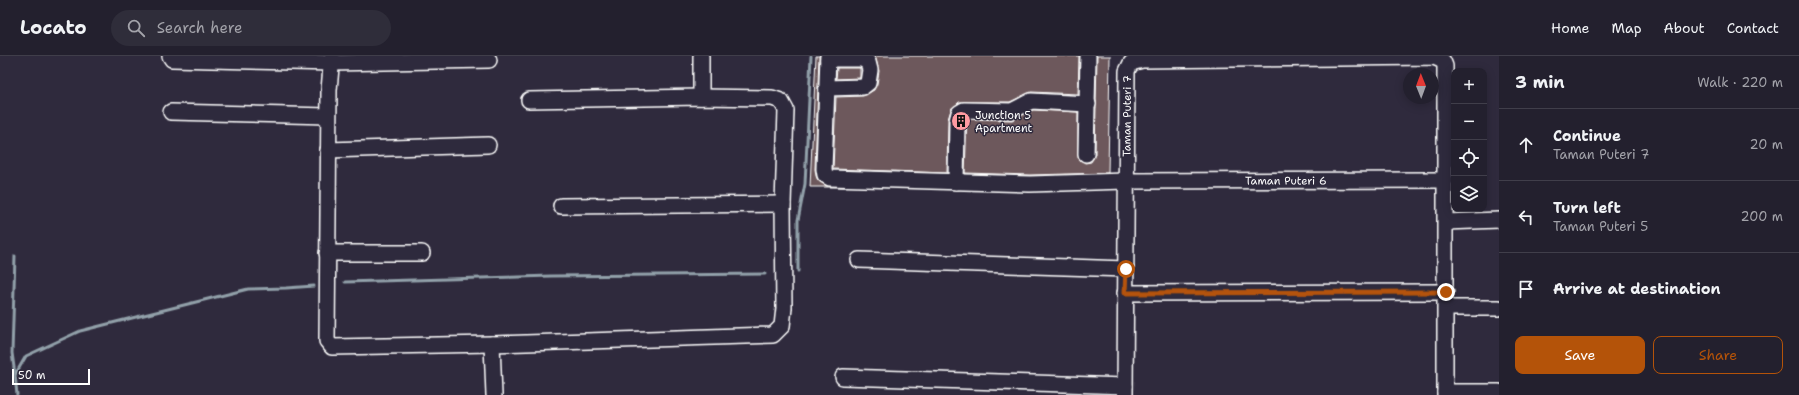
<!DOCTYPE html>
<meta charset="utf-8">
<style>
body{margin:0;font-family:"Shantell Sans",sans-serif;background:#2f2d3a;color:#f1f3f6}
.controls{position:absolute;right:12px;top:12px;display:grid;overflow:hidden;border-radius:8px;box-shadow:0 2px 10px #0003}
.controls button{width:36px;height:36px;display:grid;place-items:center;padding:0;border:0;border-bottom:1px solid #403e4a;background:#23202e;color:#f1f3f6;font:20px sans-serif}
.compass{position:absolute;left:1403px;top:12px;width:36px;height:36px;border-radius:50%;background:#23202e;box-shadow:0 2px 10px #0003;rotate:359deg}
.scale{position:absolute;left:12px;bottom:10px;width:78px;box-sizing:border-box;padding-left:4px;border:2px solid #fff;border-top:0;font-size:11px;line-height:14px;white-space:nowrap;color:#fff;-webkit-text-stroke:3px #2f2a3d;paint-order:stroke}
.stop{position:absolute;width:12px;height:12px;margin:-9px;border:3px solid #b45309;border-radius:50%;background:#fff}
.stop.end{background:#b45309;border-color:#fff;box-shadow:0 1px 4px #0008}
.list{margin:0;padding:0;list-style:none}
h2{display:flex;justify-content:space-between;align-items:center;height:52px;margin:0;padding:0 16px;font-size:17px}
h2 small{font-size:13px;font-weight:400;color:#a3a3aa}
.list li{display:grid;grid-template-columns:26px 1fr auto;gap:12px;align-items:center;box-sizing:border-box;height:72px;padding:0 16px;border-top:1px solid #403e4a}
.list b{display:block;font-size:15px;white-space:nowrap}
.list p{margin:0;font-size:13px;white-space:nowrap;color:#a3a3aa}
.list em{font-size:13px;font-style:normal;color:#a3a3aa}
.actions{display:flex;gap:8px;padding:12px 16px}
.actions a{flex:1;padding:9px 0;border:1px solid #b45309;border-radius:8px;text-align:center;font-size:14px;color:#b45309}
.actions .main{background:#b45309;color:#fff}
.icon{flex:none;width:22px;height:22px;fill:none;stroke:currentColor;stroke-width:2;stroke-linecap:round;stroke-linejoin:round}
.map{position:relative;flex:none;width:1499px;height:339px;overflow:hidden}
header{display:flex;align-items:center;gap:24px;box-sizing:border-box;height:56px;padding:0 20px;background:#23202e;border-bottom:1px solid #403e4a}
header strong{font-size:19px}
nav{display:flex;gap:22px;margin-inline-start:auto;font-size:14px}
.search{width:280px;height:36px;background:#2f2d3a;display:flex;align-items:center;gap:10px;box-sizing:border-box;padding:0 14px;border-radius:22px;color:#a3a3aa;font-size:15px}
main{display:flex}
aside{flex:1;background:#23202e}
.map>svg:first-child{display:block}
.lines{fill:none;stroke-linecap:round;stroke-linejoin:round}
.stream{stroke:#92a1aa;stroke-width:3}
.building{fill:#6d595b;stroke:#fff}
.minor-casing{stroke:#fff;stroke-width:18}
.minor{stroke:#2f2a3d;stroke-width:15}
.route{stroke:#b45309;stroke-width:5}
.labels{text-anchor:middle;stroke-width:3;stroke-linejoin:round;paint-order:stroke}
.poi-label{font-size:11px;fill:#fff;stroke:#2f2a3d;text-anchor:start}
.street-label{font-size:11px;fill:#fff;stroke:#2f2a3d}
</style>
<header>
<strong>Locato</strong>
<div class="search"><svg class="icon" aria-label="search" viewBox="0 0 24 24"><circle cx="10" cy="10" r="6"/><path d="M15 15l6 6"/></svg>Search here</div>
<nav><a>Home</a><a>Map</a><a>About</a><a>Contact</a></nav>
</header>
<main>
<div class="map">
<svg width="1499" height="339" viewBox="0 0 1499 339">
<rect width="100%" height="100%" fill="#2f2a3d"/>
<filter id="ink" filterUnits="userSpaceOnUse"><feTurbulence type="fractalNoise" baseFrequency=".025" numOctaves="2"/><feDisplacementMap in="SourceGraphic" scale="8" xChannelSelector="R" yChannelSelector="G"/><feConvolveMatrix kernelMatrix="1 2 1 2 8 2 1 2 1" color-interpolation-filters="sRGB"/></filter>
<g filter="url(#ink)">
<g class="lines">
<!-- stream -->
<path class="stream" d="M798 215V164L805 128 811 0
M345 226 551 220 765 218
M15 319 12 297 15 200
M17 339 15 319 26 300 80 275 248 233 286 232 314 230"/>
</g>
<!-- building -->
<path class="building" d="M816 0H819L815 113 816 120 818 124 826 130 846 131H810Z
M875 0H1079L1078 38 1031 36 1010 46H959L951 54 948 63 947 117 833 113 836 41 863 40 874 34 877 28 879 15Z
M1097 0H1110L1108 117 1030 119 965 117 967 63 1012 64 1033 54 1078 56V102L1085 107 1091 106 1095 98Z
M837 12H860V22L836 23Z"/>
<g class="lines">
<defs>
<g id="minor">
<path d="M170 0 172 3 332 7 489 4"/>
<path d="M332 0 329 34 327 285 332 291 492 288 773 279 782 270 784 252 783 148 786 54 781 45 772 42 701 41 529 44"/>
<path id="s1" d="M828 0 824 113 825 119 830 122 1030 128 1126 125 1446 124"/>
<path d="M827 32 863 31 868 27 870 14 868 6 862 3H828"/>
<path d="M701 41V0"/>
<path d="M171 56 328 60"/>
<path d="M328 94 488 89"/>
<path d="M1086 98 1088 0"/>
<path d="M956 126 957 65 959 57 964 54 1012 55 1031 45 1088 48"/>
<path d="M561 150 783 148"/>
<path d="M1446 166 1499 164"/>
<path d="M327 197H422"/>
<path d="M859 204 1126 213"/>
<path d="M1125 237 1446 236"/>
<path d="M1446 252H1499"/>
<path d="M492 288 494 339"/>
<path d="M843 321 1125 330"/>
<path d="M1445 336H1499"/>
<path id="s2" d="M1125 339 1127 15 1131 7 1142 4 1434 1 1443 5 1445 10V339"/>
</g>
</defs>
<!-- minor casing -->
<use href="#minor" class="minor-casing"/>
<!-- minor -->
<use href="#minor" class="minor"/>
</g>
</g>
<g class="lines" filter="url(#ink)">
<!-- route -->
<path class="route" d="M1126 213 1125 237 1446 236"/>
</g>
<!-- icons -->
<defs>
<symbol id="building-disc" viewBox="-11 -11 22 22"><circle r="9.5" fill="#ff9aa2" stroke="#2f2a3d"/><path d="M-4-6H4V6H1V3H-1V6H-4ZM-2.5-4.3h1.7v1.8h-1.7ZM.8-4.3h1.7v1.8H.8ZM-2.5-1h1.7V.8h-1.7ZM.8-1h1.7V.8H.8Z" fill="#111"/></symbol>
</defs>
<g fill-rule="evenodd">
<use href="#building-disc" x="950" y="54" width="22" height="22"/>
</g>
<g class="labels">
<!-- poi labels -->
<g class="poi-label">
<text x="975" y="63">Junction 5<tspan x="975" dy="13">Apartment</tspan></text>
</g>
<!-- street labels -->
<g class="street-label">
<text dy="4" stroke="none"><textPath href="#s2" startOffset="279">Taman Puteri 7</textPath></text>
<text dy="4" stroke="none"><textPath href="#s1" startOffset="581">Taman Puteri 6</textPath></text>
</g>
</g>
</svg>
<div class="controls">
<button>+</button>
<button>−</button>
<button><svg class="icon" aria-label="locate" viewBox="0 0 24 24"><circle cx="12" cy="12" r="6"/><path d="M12 2v4M12 18v4M2 12h4M18 12h4"/></svg></button>
<button><svg class="icon" aria-label="layers" viewBox="0 0 24 24"><path d="M12 4l9 5-9 5-9-5zM3 14l9 5 9-5"/></svg></button>
</div>
<svg class="compass" viewBox="-18 -18 36 36"><path d="M0-13l5 13h-10z" fill="#e53935"/><path d="M0 13l5-13h-10z" fill="#a3a3aa"/></svg>
<div class="scale">50 m</div>
<div class="stop" style="left:1126px;top:213px"></div>
<div class="stop end" style="left:1446px;top:236px"></div>
</div>
<aside>
<h2>3 min<small>Walk · 220 m</small></h2>
<ul class="list">
<li><svg class="icon" aria-label="ahead" viewBox="0 0 24 24"><path d="M12 20V5M6 11l6-6 6 6"/></svg><div><b>Continue</b><p>Taman Puteri 7</p></div><em>20 m</em></li>
<li><svg class="icon" aria-label="left" viewBox="0 0 24 24"><path d="M17 20v-9H6M10 6l-5 5 5 5"/></svg><div><b>Turn left</b><p>Taman Puteri 5</p></div><em>200 m</em></li>
<li><svg class="icon" aria-label="arrive" viewBox="0 0 24 24"><path d="M6 21V4h12l-3 4 3 4H6"/></svg><div><b>Arrive at destination</b></div></li>
</ul>
<div class="actions"><a class="main">Save</a><a>Share</a></div>
</aside>
</main>
